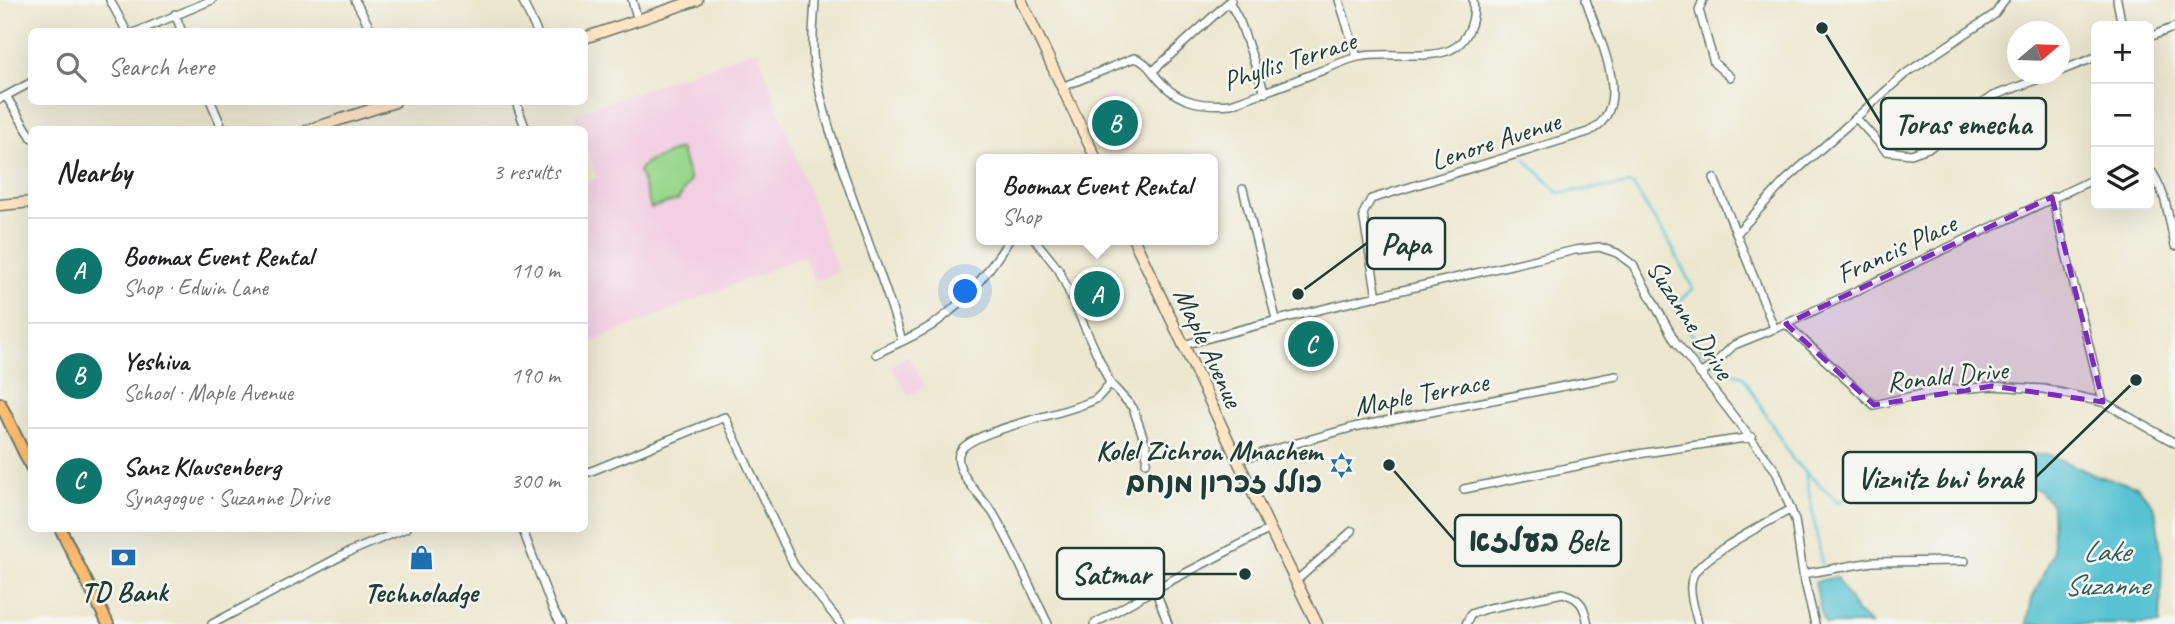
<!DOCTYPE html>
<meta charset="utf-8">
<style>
body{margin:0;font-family:Caveat,"Playpen Sans Hebrew",sans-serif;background:#f6f6f6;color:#202124}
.controls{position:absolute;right:21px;top:21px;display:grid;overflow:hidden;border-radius:10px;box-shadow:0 7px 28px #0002}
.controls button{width:63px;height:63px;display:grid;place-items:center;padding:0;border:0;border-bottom:2px solid #e0e0e0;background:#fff;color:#202124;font:35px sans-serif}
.compass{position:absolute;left:2007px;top:21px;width:63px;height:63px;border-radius:50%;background:#fff;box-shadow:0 7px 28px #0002;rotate:71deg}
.you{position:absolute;left:966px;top:292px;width:24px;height:24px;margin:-18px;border:5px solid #fff;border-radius:50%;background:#1a73e8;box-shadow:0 0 0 10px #1a73e833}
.badge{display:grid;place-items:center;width:46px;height:46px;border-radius:50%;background:#0f766e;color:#fff;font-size:23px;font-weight:700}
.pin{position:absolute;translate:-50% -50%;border:4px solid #fff;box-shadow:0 2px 7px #0006}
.popup{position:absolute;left:976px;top:154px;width:242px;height:91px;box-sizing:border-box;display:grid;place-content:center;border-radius:10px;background:#fff;filter:drop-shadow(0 2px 5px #0005);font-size:23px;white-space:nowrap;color:#757577}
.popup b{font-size:26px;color:#202124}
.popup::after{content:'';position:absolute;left:50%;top:100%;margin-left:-14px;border:14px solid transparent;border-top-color:#fff}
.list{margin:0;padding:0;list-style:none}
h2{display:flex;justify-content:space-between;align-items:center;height:91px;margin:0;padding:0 28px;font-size:30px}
h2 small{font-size:23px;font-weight:400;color:#757577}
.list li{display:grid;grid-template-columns:46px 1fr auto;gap:21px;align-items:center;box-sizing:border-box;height:105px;padding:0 28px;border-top:2px solid #e0e0e0}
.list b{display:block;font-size:26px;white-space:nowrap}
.list p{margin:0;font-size:23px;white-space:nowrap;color:#757577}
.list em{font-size:23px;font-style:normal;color:#757577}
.icon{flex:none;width:38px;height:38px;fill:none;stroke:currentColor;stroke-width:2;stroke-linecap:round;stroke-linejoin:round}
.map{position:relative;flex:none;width:2175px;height:624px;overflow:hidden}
.search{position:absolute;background:#fff;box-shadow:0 7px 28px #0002;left:28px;top:28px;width:560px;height:77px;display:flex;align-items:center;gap:18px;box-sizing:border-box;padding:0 24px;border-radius:10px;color:#757577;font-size:26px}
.panel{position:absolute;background:#fff;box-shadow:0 7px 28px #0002;left:28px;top:126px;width:560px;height:406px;border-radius:10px}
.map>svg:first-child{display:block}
.built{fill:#f2cfe2}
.green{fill:#9ad78c;stroke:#5c8a60;stroke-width:2}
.water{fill:#57c2d2;stroke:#3b8083;stroke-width:2}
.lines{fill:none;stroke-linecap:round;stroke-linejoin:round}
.stream{stroke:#57c2d2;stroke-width:2.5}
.street-casing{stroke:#67786a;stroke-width:10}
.secondary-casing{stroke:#67786a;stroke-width:13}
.primary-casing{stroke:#67786a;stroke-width:14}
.street{stroke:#fff;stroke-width:7}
.secondary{stroke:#ffe4c6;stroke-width:10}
.primary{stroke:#febc70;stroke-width:10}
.marked{fill:#7b2cbf;fill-opacity:0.2;stroke:#7b2cbf;stroke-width:5;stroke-dasharray:14 9;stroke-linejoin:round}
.labels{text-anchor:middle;stroke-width:5;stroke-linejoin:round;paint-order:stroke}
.street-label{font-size:28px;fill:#1f3d34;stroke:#f6f6f2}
.poi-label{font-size:28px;font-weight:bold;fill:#1f3d34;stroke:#f6f6f2}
.water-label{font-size:30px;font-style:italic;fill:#2d5e5c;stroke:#f6f6f2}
.leader{fill:none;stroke:#1f3d34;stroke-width:2.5}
.callout-dot{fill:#1f3d34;stroke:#f6f6f2;stroke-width:2.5}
.callout{fill:#f6f6f2;stroke:#1f3d34;stroke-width:2.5}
.callout-label{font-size:30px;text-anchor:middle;font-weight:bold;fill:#1f3d34}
</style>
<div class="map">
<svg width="2175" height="624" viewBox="0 0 2175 624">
<rect width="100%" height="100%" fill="#f6f6f2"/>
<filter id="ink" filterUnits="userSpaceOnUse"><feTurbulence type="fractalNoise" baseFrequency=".0143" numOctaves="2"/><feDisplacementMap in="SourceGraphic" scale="14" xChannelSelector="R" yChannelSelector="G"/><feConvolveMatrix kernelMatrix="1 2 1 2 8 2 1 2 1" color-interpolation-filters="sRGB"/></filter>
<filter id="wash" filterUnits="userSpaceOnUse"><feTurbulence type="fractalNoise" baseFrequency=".00686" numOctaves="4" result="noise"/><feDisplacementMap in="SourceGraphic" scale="28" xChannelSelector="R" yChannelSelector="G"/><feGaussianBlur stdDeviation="1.57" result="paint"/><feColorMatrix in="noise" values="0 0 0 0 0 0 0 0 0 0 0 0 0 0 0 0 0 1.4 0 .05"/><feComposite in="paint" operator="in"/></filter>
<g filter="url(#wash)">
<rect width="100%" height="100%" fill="#ece7cf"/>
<!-- built -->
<path class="built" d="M757 49 838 272 815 280 803 256 585 345V183L597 178 585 144 584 130 579 129 574 114Z
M1112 93 1137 145 1118 154 1094 102Z
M908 356 925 386 909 396 891 366Z"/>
<!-- green -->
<path class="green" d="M680 149 690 180 678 200 651 208 639 171 645 163Z"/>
<!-- water -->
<path class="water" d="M1997 455H2050L2097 476 2137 486 2155 508 2162 559 2160 624H2027L2032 599 2053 553 2052 504 2037 489 1985 478 1943 477 1899 483 1872 491 1868 477 1881 474 1921 458Z
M1836 577 1857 612 1871 624H1826L1822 618 1815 582Z"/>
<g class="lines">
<!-- stream -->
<path class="stream" d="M1524 158 1559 193 1632 184 1672 247 1693 289 1674 306 1705 355 1721 370 1743 376 1793 460 1838 502 1874 485
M1805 471 1822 564"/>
</g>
</g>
<g filter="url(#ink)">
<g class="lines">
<defs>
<path id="street" d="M110 0 127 32
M355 0 372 32
M522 0 537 32
M632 0 638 21
M815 0C814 21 811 44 814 64 831 159 875 248 902 341
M1339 0 1357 57
M1703 0 1699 10 1714 63 1730 77
M2117 0 2122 26
M1229 1 1240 22 1265 93
M175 14 182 32
M136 32 212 0
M2149 37 2175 27
M1153 71 1231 0
M2060 71 2096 57
M1062 87 1134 58C1148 61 1153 75 1163 84 1181 104 1206 106 1231 104 1260 94 1289 83 1318 72 1331 67 1345 60 1358 57 1385 51 1427 60 1450 50 1468 42 1476 19 1473 0
M6 96 32 138
M0 99 32 82
M211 102 223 130
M516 102 526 130
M1856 118 1886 151 1911 154 1931 147 1969 112 1993 96 2052 74
M2149 168C2166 190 2169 219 2175 246
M1714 178 1774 328
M1243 189 1276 319
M2052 197 2103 402
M1737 233 1786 180 1905 74 1995 14 2005 0
M1035 240 1059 270 1110 383 1133 408 1147 448 1146 463
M1377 297 1363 214 1371 199 1588 132C1637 108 1598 38 1586 0
M1786 324 1874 405 1930 392 1992 386 2044 389 2103 402 2175 443
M1183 345C1313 309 1444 281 1575 250L1599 247 1617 253 1633 265 1675 341 1776 471 1795 520 1803 574 1815 624
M876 354C895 344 916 336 934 324 965 302 989 272 1009 240
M1700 374 1711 367 1734 345 1786 324 2096 178
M1237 460 1354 427 1616 376
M584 474 725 417 794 565 841 624
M1464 489 1631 455 1752 437
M522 528 553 610 561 624
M1803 574 1872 562 1965 561
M1296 581 1352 531
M1155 589 1168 624
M212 624 347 553 407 528
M1048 624C1030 588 1014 548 993 513 984 500 954 472 959 454 965 430 1071 414 1096 399 1101 395 1106 388 1110 383
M1094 624 1155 589 1270 529
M1466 624 1471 614 1485 609 1563 593C1582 599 1584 606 1588 624
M1698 624C1695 610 1687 589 1693 576 1702 555 1769 522 1791 509"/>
<path id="secondary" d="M1021 0 1096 159
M584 38 697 0
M308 130 395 102
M0 205 32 202
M1134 240 1270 529 1317 624"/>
<path id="primary" d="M0 403 32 469
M60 528 108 624"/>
</defs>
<!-- street casing -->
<use href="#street" class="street-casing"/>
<!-- secondary casing -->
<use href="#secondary" class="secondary-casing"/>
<!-- primary casing -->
<use href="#primary" class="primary-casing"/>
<!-- street -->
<use href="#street" class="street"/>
<!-- secondary -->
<use href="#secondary" class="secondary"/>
<!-- primary -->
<use href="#primary" class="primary"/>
</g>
</g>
<!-- marked area -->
<path class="marked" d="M2052 197 2103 402 1992 386 1874 405 1786 324Z"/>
<!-- icons -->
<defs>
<symbol id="synagogue-bare" viewBox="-9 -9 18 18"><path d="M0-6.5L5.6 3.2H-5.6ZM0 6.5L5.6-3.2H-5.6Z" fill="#1f6fb2" stroke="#f6f6f2" stroke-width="2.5" paint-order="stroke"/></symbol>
<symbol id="bank-bare" viewBox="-9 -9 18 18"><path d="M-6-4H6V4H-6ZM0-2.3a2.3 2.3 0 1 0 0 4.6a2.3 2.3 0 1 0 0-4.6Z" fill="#1f6fb2" stroke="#f6f6f2" stroke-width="2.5" paint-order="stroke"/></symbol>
<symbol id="shop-bare" viewBox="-9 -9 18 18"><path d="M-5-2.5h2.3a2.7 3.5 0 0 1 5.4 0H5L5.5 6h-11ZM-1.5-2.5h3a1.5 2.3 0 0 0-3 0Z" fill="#1f6fb2" stroke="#f6f6f2" stroke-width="2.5" paint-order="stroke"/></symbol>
</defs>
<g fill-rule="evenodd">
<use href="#synagogue-bare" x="1324" y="448" width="35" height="35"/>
<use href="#bank-bare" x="106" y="540" width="35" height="35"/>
<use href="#shop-bare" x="404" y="540" width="35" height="35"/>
</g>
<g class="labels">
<!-- street labels -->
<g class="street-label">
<text transform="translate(1289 60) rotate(-18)" y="10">Phyllis Terrace</text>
<text transform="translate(1495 140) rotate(-18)" y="10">Lenore Avenue</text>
<text transform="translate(1896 248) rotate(-25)" y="10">Francis Place</text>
<text transform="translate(1691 319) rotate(57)" y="10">Suzanne Drive</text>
<text transform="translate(1209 347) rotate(65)" y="10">Maple Avenue</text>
<text transform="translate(1947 375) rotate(-6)" y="10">Ronald Drive</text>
<text transform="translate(1421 393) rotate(-11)" y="10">Maple Terrace</text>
</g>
<!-- poi labels -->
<g class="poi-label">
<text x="1322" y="460" text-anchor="end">Kolel Zichron Mnachem<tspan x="1322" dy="32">כולל זכרון מנחם</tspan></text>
<text x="124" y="601">TD Bank</text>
<text x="421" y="602">Technoladge</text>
</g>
<!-- water labels -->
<g class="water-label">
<text x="2106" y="561">Lake<tspan x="2106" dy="34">Suzanne</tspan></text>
</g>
</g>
<!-- callouts -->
<path class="leader" d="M1822 28L1881 124M1298 294L1367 243M2136 380L2036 477M1389 465L1455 541M1245 574L1164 574"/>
<g class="callout-dot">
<circle cx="1822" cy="28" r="7"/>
<circle cx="1298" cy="294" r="7"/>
<circle cx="2136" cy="380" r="7"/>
<circle cx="1389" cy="465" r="7"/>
<circle cx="1245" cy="574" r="7"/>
</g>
<g class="callout">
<rect x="1881" y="98" width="165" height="51" rx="7"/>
<rect x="1367" y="218" width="78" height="51" rx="7"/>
<rect x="1843" y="452" width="193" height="51" rx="7"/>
<rect x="1455" y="515" width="166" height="51" rx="7"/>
<rect x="1057" y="548" width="107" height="51" rx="7"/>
</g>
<g class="callout-label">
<text x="1963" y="134">Toras emecha</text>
<text x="1406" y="254">Papa</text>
<text x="1940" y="488">Viznitz bni brak</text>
<text x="1538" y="551">בעלזא Belz</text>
<text x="1111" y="584">Satmar</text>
</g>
</svg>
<div class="controls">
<button>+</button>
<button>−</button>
<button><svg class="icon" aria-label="layers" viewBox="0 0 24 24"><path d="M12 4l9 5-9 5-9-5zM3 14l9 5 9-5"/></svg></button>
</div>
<svg class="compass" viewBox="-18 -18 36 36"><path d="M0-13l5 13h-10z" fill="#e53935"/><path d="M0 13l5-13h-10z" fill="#757577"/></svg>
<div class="you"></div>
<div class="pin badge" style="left:1097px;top:294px">A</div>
<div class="popup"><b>Boomax Event Rental</b>Shop</div>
<div class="pin badge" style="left:1115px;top:123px">B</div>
<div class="pin badge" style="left:1311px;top:344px">C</div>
<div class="search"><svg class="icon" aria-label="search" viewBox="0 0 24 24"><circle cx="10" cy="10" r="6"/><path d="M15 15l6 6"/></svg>Search here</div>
<section class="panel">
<h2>Nearby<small>3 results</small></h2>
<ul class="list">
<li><span class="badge">A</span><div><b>Boomax Event Rental</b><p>Shop · Edwin Lane</p></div><em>110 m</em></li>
<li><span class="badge">B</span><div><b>Yeshiva</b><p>School · Maple Avenue</p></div><em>190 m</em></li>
<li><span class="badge">C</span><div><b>Sanz Klausenberg</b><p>Synagogue · Suzanne Drive</p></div><em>300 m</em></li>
</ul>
</section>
</div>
